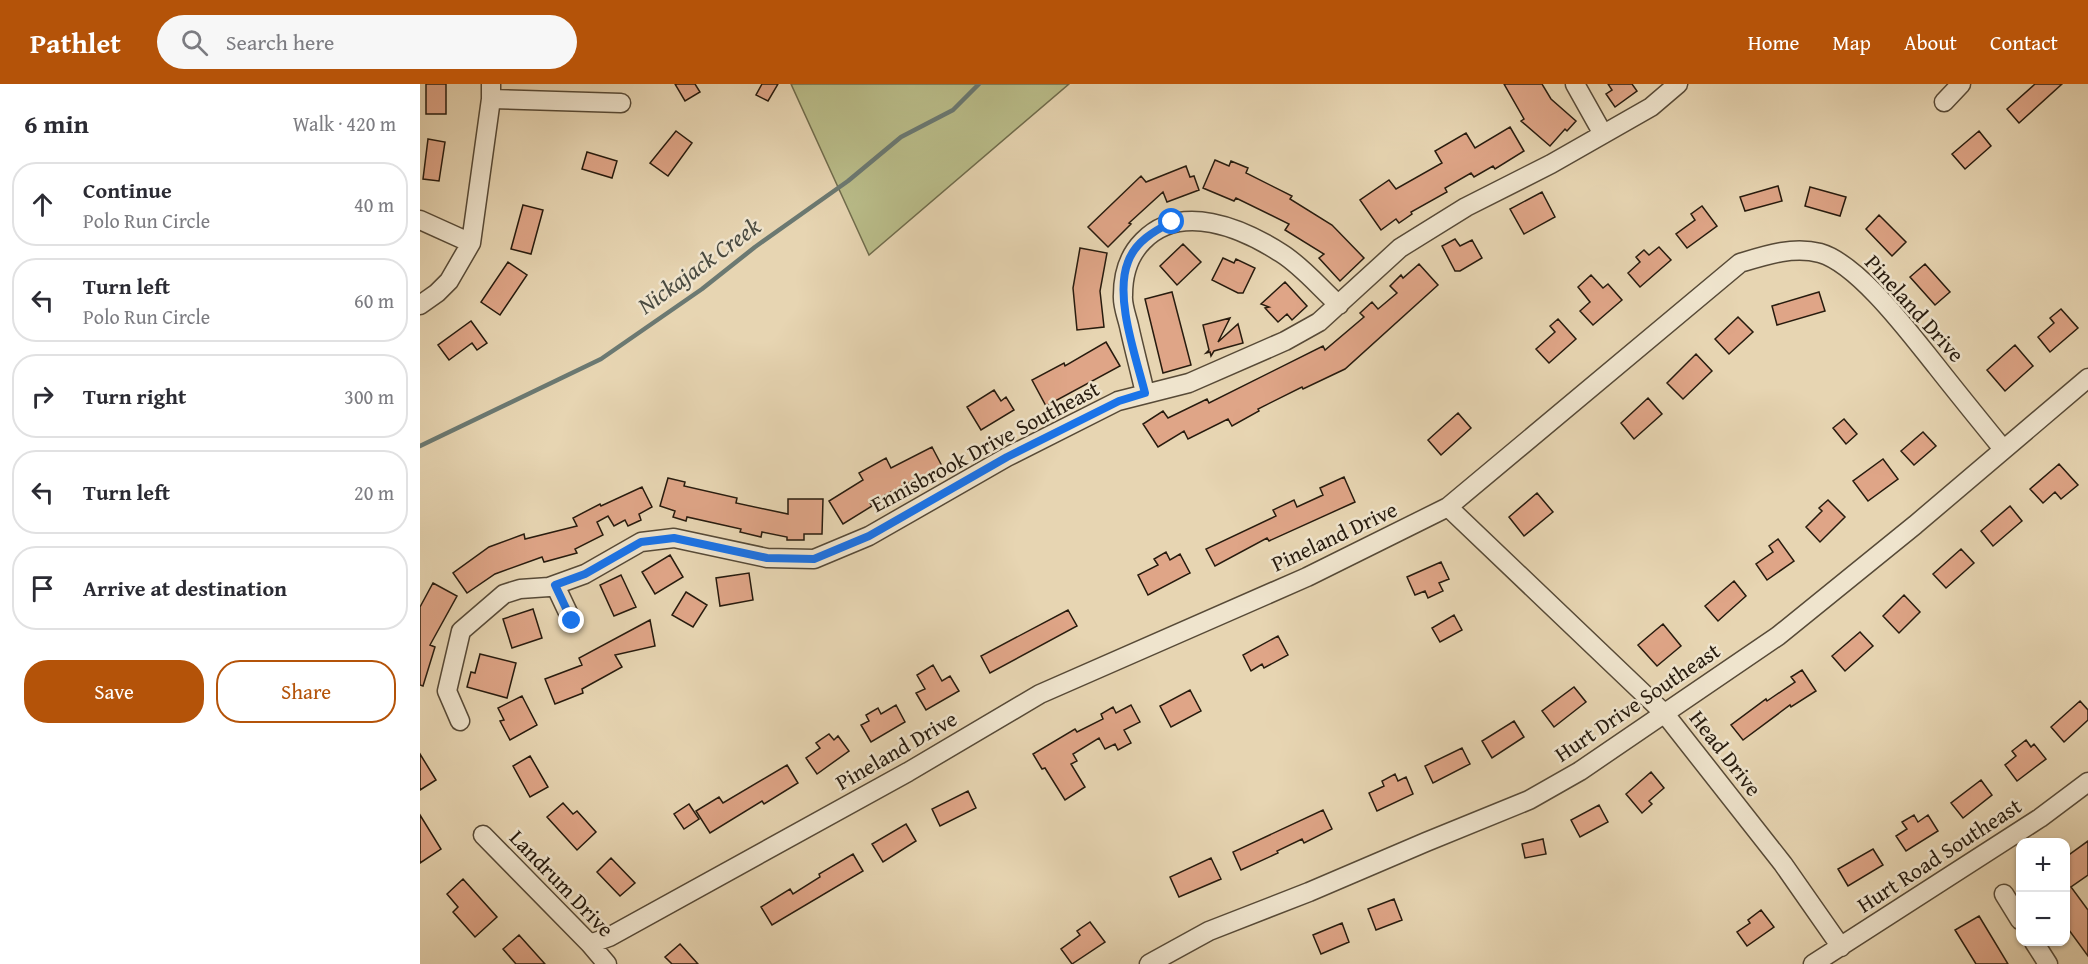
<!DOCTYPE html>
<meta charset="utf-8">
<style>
body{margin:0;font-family:"Gentium Book Plus",serif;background:#f7f7f7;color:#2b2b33}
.controls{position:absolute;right:18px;bottom:18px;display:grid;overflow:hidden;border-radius:12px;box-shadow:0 2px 4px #0004}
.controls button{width:54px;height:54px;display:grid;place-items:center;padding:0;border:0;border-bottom:2px solid #e1e1e2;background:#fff;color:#2b2b33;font:30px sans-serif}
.stop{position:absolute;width:18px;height:18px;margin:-14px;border:4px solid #1a73e8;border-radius:50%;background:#fff}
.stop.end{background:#1a73e8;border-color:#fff;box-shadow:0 2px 6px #0008}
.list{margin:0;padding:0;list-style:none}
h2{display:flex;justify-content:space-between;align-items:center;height:78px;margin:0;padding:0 24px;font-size:26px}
h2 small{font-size:20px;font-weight:400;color:#7c7c81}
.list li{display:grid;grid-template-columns:39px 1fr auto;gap:18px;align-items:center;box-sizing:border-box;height:84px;margin:0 12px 12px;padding:0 12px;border:2px solid #e1e1e2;border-radius:24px}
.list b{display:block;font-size:22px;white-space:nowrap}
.list p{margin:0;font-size:20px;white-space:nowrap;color:#7c7c81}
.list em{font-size:20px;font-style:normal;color:#7c7c81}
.actions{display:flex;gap:12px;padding:18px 24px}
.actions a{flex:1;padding:14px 0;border:2px solid #b45309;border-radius:24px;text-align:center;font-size:21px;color:#b45309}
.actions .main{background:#b45309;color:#fff}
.icon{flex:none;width:33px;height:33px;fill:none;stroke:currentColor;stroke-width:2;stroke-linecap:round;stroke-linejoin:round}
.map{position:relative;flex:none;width:1668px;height:880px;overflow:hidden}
header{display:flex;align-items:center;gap:36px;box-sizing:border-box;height:84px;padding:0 30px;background:#b45309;color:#fff}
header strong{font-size:28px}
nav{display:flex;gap:33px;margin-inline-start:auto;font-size:21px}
.search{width:420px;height:54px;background:#f7f7f7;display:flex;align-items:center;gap:15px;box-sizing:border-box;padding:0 21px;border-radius:33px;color:#7c7c81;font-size:22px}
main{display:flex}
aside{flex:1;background:#fff}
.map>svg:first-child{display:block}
.green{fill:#b9bc89;stroke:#706c4c;stroke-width:1.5}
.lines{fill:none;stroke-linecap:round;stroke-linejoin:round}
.stream{stroke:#6b7972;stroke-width:4.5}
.building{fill:#dfa587;stroke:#271b0e;stroke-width:1.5}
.minor-casing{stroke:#574a37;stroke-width:21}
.minor{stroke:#efe4cd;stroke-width:18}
.route{stroke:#1a73e8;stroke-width:8}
.labels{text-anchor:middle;stroke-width:5;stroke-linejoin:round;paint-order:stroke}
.street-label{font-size:22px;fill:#271b0e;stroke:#efe4cd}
.water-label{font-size:24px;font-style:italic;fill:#494a40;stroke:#efe4cd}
</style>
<header>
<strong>Pathlet</strong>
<div class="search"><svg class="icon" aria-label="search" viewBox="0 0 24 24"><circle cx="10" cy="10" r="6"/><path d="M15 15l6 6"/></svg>Search here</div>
<nav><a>Home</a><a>Map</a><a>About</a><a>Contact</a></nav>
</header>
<main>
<aside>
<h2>6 min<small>Walk · 420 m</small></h2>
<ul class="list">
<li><svg class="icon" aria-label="ahead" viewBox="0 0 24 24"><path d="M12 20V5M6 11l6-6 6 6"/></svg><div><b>Continue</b><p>Polo Run Circle</p></div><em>40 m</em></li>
<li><svg class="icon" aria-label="left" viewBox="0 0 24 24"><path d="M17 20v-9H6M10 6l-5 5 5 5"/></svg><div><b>Turn left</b><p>Polo Run Circle</p></div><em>60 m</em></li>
<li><svg class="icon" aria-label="right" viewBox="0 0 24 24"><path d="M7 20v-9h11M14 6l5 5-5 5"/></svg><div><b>Turn right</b></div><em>300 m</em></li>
<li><svg class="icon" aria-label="left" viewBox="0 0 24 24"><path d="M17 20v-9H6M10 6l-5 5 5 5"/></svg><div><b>Turn left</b></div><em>20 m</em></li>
<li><svg class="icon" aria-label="arrive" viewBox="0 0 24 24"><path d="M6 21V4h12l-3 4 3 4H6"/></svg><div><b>Arrive at destination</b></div></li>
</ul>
<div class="actions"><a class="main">Save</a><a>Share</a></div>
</aside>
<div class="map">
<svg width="1668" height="880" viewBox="0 0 1668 880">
<rect width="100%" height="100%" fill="#e7d5b2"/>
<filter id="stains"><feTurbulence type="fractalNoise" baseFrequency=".00333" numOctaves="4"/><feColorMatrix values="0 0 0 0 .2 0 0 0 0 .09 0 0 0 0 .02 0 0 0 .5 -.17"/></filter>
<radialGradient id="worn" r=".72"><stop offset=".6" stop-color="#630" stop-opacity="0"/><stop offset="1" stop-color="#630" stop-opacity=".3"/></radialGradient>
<!-- green -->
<path class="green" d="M371 0H649L449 171Z"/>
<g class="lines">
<!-- stream -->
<path class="stream" d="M0 362 181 275 282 205 335 163 428 97 481 53 533 26 559 0"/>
</g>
<!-- building -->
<path class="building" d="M6 0H26V30H6Z
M255 0H275L280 8 265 17Z
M342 0H358L348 17 336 11Z
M1084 0H1122L1131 15 1156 37 1147 47 1145 45 1130 62 1101 37 1104 35Z
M1188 0H1212L1217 7 1195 23 1186 10 1192 6Z
M1615 0H1642L1599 39 1587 25Z
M1090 43 1104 67 1075 85 1073 82 1054 93 1051 89 1025 104 1027 108 991 128 992 130 979 139 976 135 961 146 940 116 969 96 976 105 1022 79 1015 67 1046 49 1055 64Z
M256 47 272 59 248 92 230 79Z
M1559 47 1571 62 1545 85 1532 70Z
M8 55 25 58 19 97 3 95Z
M167 68 197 77 192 94 162 85Z
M795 76 809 82 811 77 828 84 826 89 872 112 870 115 912 141 944 174 920 197 899 174 904 170 865 146 869 140 816 114 814 117 783 104Z
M766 82 770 93 774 92 779 106 747 118 743 108 709 139 711 140 688 163 668 143 721 92 726 98Z
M1358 102 1362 117 1325 127 1320 113Z
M1390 103 1426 113 1420 132 1385 122Z
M1122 108 1135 133 1104 150 1090 125Z
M103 121 123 126 111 170 91 165Z
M1282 122 1297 142 1267 164 1256 150 1275 136 1271 130Z
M1459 131 1486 158 1472 172 1446 145Z
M1035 155 1040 162 1052 156 1062 174 1040 187H1035L1022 162Z
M763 160 781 178 757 201 740 182Z
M1239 163 1251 176 1220 203 1208 189 1220 178 1216 173 1224 166 1229 171Z
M660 164 687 169 680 207 684 243 657 246 653 204Z
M803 174 814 179 816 175 835 184 823 209H818L792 196Z
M88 178 107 191 80 231 61 218Z
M999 180 1018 201 925 285 883 305 882 303 838 325 839 327 812 342 808 335 768 355 764 347 738 363 723 340 743 327 748 334 787 315 789 319 903 262 905 266 944 233 940 229 952 218 958 225 977 209 970 202 981 191 983 194Z
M1505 180 1530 208 1515 221 1490 193Z
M1171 191 1183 204 1188 200 1202 216 1173 241 1160 227 1170 218 1158 203Z
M865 198 887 222 872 236 867 230 858 238 845 224 849 223 841 220Z
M752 208 771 281 743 289 725 215Z
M1399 208 1405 227 1357 241 1352 222Z
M1641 225 1658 244 1630 268 1618 253 1634 239 1630 234Z
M1318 233 1333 248 1309 270 1295 255Z
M810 234 798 258 818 240 823 259 794 267 791 272 790 268 786 269 789 266 783 241Z
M1138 235 1156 255 1129 279 1116 265 1135 248 1130 242Z
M51 237 67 259 57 266 52 259 29 276 18 261Z
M686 258 700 282 626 322 612 296 644 279 645 282Z
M1595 261 1613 282 1585 307 1567 286Z
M1276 270 1292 287 1263 315 1247 299Z
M574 306 581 317 586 313 594 326 561 346 547 323Z
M1228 314 1242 330 1214 355 1201 339Z
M1038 329 1051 344 1021 371 1008 356Z
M1424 335 1437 350 1426 360 1413 344Z
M1503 348 1516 362 1494 381 1481 367Z
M512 363 523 384 513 389 515 392 495 403 492 397 450 419 452 422 423 440 409 417 443 396 439 389 466 374 471 384Z
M1463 375 1478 395 1448 417 1433 397Z
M1639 380 1658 401 1641 415 1635 408 1623 419 1610 405Z
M924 393 935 418 849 457 847 454 795 482 786 465 856 432 853 426 874 416 877 423 903 411 900 404Z
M248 394 265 398 264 402 317 414 316 419 368 430V415H403L402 450H384V456H367V453L342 448 341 453 320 448 321 445 267 433 266 437 253 433 255 427 240 422Z
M222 403 232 423 219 430 221 436 208 442 205 436 194 442 188 432 177 438 183 451 155 465 157 469 124 478 122 473 75 490 47 509 33 489 69 463 104 450 105 455 157 442 153 434 180 420 181 422Z
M1117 409 1133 428 1104 452 1089 433Z
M1408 416 1425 433 1400 458 1386 443 1402 427 1399 424Z
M1590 422 1602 437 1573 462 1561 447Z
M1358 455 1374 477 1347 496 1336 480 1353 468 1349 462Z
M1541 465 1554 479 1526 504 1513 490Z
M746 468 750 476 760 470 770 489 728 511 718 491 738 481 734 475Z
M250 471 263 493 235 510 222 488Z
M1021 478 1029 495 1019 499 1023 507 1008 514 1005 507 995 511 987 493Z
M329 489 333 516 300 522 296 494Z
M201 491 216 523 194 532 180 501Z
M1314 497 1326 512 1298 537 1285 522Z
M13 499 37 512 10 561 15 563 3 602 0 601V523Z
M266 508 287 521 273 543 252 531Z
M1484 511 1500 528 1479 549 1463 532Z
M113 525 122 554 92 564 83 535Z
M648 526 657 542 570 589 561 572Z
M1034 531 1042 546 1020 558 1012 544Z
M230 536 235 562 195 571 202 583 162 605 163 609 135 620 125 595 162 581 159 574Z
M1243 540 1261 562 1237 582 1218 561Z
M1440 548 1453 562 1425 587 1412 572Z
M858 552 868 571 844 584 842 580 831 587 823 571Z
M60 570 96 579 87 614 47 603 51 588 55 589Z
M513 581 522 597 530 592 539 607 506 626 496 609 505 605 497 591Z
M1382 586 1396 607 1371 623 1370 621 1323 656 1311 641 1346 615 1347 617 1375 598 1371 593Z
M1154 603 1166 618 1134 643 1122 627Z
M770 606 781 627 751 643 740 622Z
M102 612 117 641 90 656 80 637 84 636 78 624Z
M1660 617 1668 626V636L1644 658 1631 643Z
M476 621 485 638 451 658 441 641 449 637 446 631 458 624 461 630Z
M711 621 720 638 704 646 711 659 698 666 695 660 685 665 679 654 653 670 657 677 651 680 665 703 645 716 625 684 622 685 613 670 655 645 657 648 683 635 681 630 693 623 696 629Z
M1094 637 1104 653 1072 674 1062 657Z
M409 650 414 656 418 652 429 667 397 690 386 674 400 664 396 659Z
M1606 656 1611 663 1614 660 1626 675 1597 697 1585 681 1596 672 1592 667Z
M1042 664 1050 680 1013 699 1005 682Z
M0 670 16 696 0 706Z
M110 672 128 703 110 713 93 682Z
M367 681 378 699 344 720 342 717 290 749 276 727 299 713 303 719Z
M1231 688 1244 704 1229 717 1232 720 1222 729 1206 710Z
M975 690 978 697 986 693 993 710 957 727 949 709 964 702 962 697Z
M1561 696 1572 711 1543 734 1531 719Z
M548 707 556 724 520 742 512 725Z
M143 719 153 730 157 727 176 748 157 766 127 733Z
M269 720 279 735 264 745 254 730Z
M1179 721 1188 738 1160 753 1151 736Z
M903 726 912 745 884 759 882 755 857 767 858 769 821 786 813 768Z
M0 731 21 765 0 779Z
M1494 731 1498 738 1508 731 1518 747 1486 767 1476 752 1487 745 1482 738Z
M486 740 496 757 463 778 452 760Z
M1123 755 1126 770 1105 774 1102 760Z
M1668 757V791L1651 803 1668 826V872L1646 842V773Z
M1453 765 1463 781 1428 802 1418 785Z
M433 770 443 787 352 841 341 823 370 805 373 810 400 793 399 790Z
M191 774 215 799 200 812 177 788Z
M791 774 801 795 759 813 750 793Z
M43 795 77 833 55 853 33 828 38 823 27 810Z
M974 815 982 836 956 846 948 825Z
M1341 826 1354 843 1327 862 1317 848 1330 839 1328 836Z
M1559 832 1588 880H1556L1535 846Z
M670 838 685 858 652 880 641 865 660 851 657 847Z
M922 839 929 858 901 870 893 851Z
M99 851 125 880H96L83 865Z
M260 860 278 880H252L245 873Z"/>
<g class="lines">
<defs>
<path id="minor" d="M1155 0 1183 50
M71 15 201 19
M1524 18 1541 0
M0 136 51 159
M0 221 17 209 29 197 51 159 71 15V0
M725 309C720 287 714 265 709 242 707 233 702 221 703 211 703 191 708 172 723 157 761 118 822 144 861 169 882 182 900 204 919 221
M1028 423 1245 630 1363 780 1421 863
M135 501 152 537
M40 637 27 607 41 547 84 510 100 505 129 503 165 490 221 458 254 454 347 474 394 475 449 452 587 373 698 317 769 299 865 257 899 238 980 164 1046 123 1131 80 1231 23 1258 0
M63 751 170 860 187 880
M1584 810 1600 836
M1614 858 1628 880
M170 860 189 853 488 688 620 610 887 493 1028 423 1320 179C1346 171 1373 162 1400 169 1439 180 1492 252 1517 283 1539 311 1561 338 1583 365
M729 880 789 847 889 808 1006 758 1109 716 1160 687 1358 552 1495 441 1668 294
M1393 880 1620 734 1668 698"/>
</defs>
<!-- minor casing -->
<use href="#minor" class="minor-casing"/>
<!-- minor -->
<use href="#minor" class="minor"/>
</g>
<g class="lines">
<!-- route -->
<path class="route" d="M152 537 135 501 165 490 221 458 254 454 347 474 394 475 449 452 587 373 699 317 725 309C716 273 694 213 708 178 715 158 734 147 752 138"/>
</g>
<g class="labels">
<!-- street labels -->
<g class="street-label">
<text transform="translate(1495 224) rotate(48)" y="8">Pineland Drive</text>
<text transform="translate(565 362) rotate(-28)" y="8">Ennisbrook Drive Southeast</text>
<text transform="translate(914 452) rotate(-25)" y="8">Pineland Drive</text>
<text transform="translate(1217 618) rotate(-34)" y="8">Hurt Drive Southeast</text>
<text transform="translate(476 666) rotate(-30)" y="8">Pineland Drive</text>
<text transform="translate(1306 669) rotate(52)" y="8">Head Drive</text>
<text transform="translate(1519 771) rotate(-33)" y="8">Hurt Road Southeast</text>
<text transform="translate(142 799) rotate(46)" y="8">Landrum Drive</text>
</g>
<!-- water labels -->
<g class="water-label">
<text transform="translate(279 182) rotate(-36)" y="8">Nickajack Creek</text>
</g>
</g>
<rect width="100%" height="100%" filter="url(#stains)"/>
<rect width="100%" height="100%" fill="url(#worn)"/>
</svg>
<div class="controls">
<button>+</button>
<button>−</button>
</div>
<div class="stop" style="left:752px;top:138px"></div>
<div class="stop end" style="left:152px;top:537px"></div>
</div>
</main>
